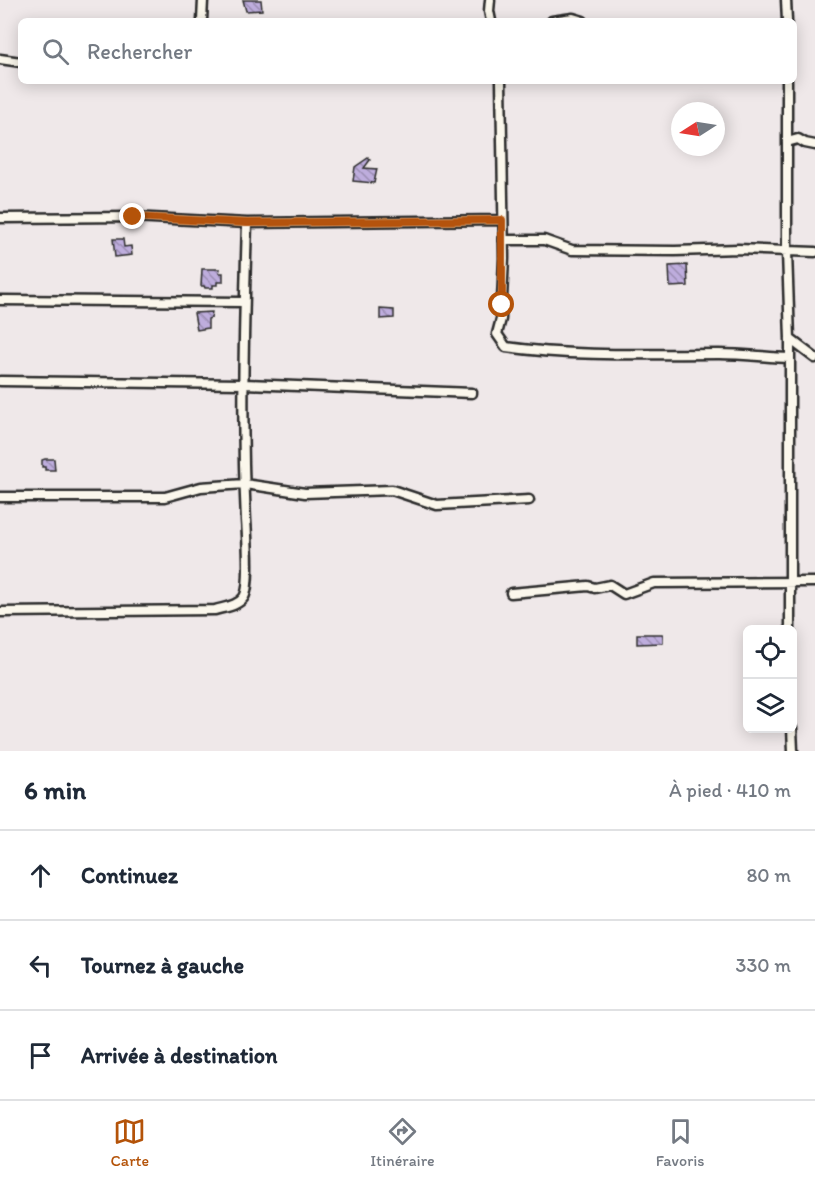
<!DOCTYPE html>
<html lang="fr">
<meta charset="utf-8">
<style>
body{margin:0;font-family:Itim,sans-serif;background:#f6f6f7;color:#1f2937}
.controls{position:absolute;right:18px;bottom:18px;display:grid;overflow:hidden;border-radius:9px;box-shadow:0 3px 15px #0003}
.controls button{width:54px;height:54px;display:grid;place-items:center;padding:0;border:0;border-bottom:2px solid #e0e1e3;background:#fff;color:#1f2937;font:30px sans-serif}
.compass{position:absolute;left:671px;top:102px;width:54px;height:54px;border-radius:50%;background:#fff;box-shadow:0 3px 15px #0003;rotate:258deg}
.stop{position:absolute;width:18px;height:18px;margin:-14px;border:4px solid #b45309;border-radius:50%;background:#fff}
.stop.end{background:#b45309;border-color:#fff;box-shadow:0 2px 6px #0008}
.list{margin:0;padding:0;list-style:none}
h2{display:flex;justify-content:space-between;align-items:center;height:78px;margin:0;padding:0 24px;font-size:26px}
h2 small{font-size:20px;font-weight:400;color:#747a83}
.list li{display:grid;grid-template-columns:39px 1fr auto;gap:18px;align-items:center;box-sizing:border-box;height:90px;padding:0 24px;border-top:2px solid #e0e1e3}
.list b{display:block;font-size:22px;white-space:nowrap}
.list em{font-size:20px;font-style:normal;color:#747a83}
.icon{flex:none;width:33px;height:33px;fill:none;stroke:currentColor;stroke-width:2;stroke-linecap:round;stroke-linejoin:round}
.map{position:relative;flex:none;width:815px;height:751px;overflow:hidden}
.search{position:absolute;background:#fff;box-shadow:0 3px 15px #0003;left:18px;right:18px;top:18px;height:66px;display:flex;align-items:center;gap:15px;box-sizing:border-box;padding:0 21px;border-radius:9px;color:#747a83;font-size:22px}
.sheet{height:348px;background:#fff}
nav{display:flex;justify-content:space-around;align-items:center;box-sizing:border-box;height:84px;border-top:2px solid #e0e1e3;background:#fff;font-size:16px;color:#747a83}
nav a{display:grid;justify-items:center;gap:3px}
nav .on{color:#b45309}
.map>svg:first-child{display:block}
.building{fill:url(#building-back-hatch);stroke:#2b2b2b;stroke-width:1.5}
.lines{fill:none;stroke-linecap:round;stroke-linejoin:round}
.street-casing{stroke:#2b2b2b;stroke-width:13}
.street{stroke:#fbf7ec;stroke-width:8}
.route{stroke:#b45309;stroke-width:8}
</style>
<div class="map">
<svg width="815" height="751" viewBox="0 0 815 751">
<defs>
<pattern id="building-back-hatch" width="6" height="6" patternUnits="userSpaceOnUse" patternTransform="scale(1.5)"><rect width="6" height="6" fill="#beaddd"/><path d="M-1 5l2 2M0 0l6 6M5-1l2 2" fill="none" stroke="#9b8db3"/></pattern>
</defs>
<rect width="100%" height="100%" fill="#efe8e9"/>
<filter id="ink" filterUnits="userSpaceOnUse"><feTurbulence type="fractalNoise" baseFrequency=".0167" numOctaves="2"/><feDisplacementMap in="SourceGraphic" scale="12" xChannelSelector="R" yChannelSelector="G"/><feConvolveMatrix kernelMatrix="1 2 1 2 8 2 1 2 1" color-interpolation-filters="sRGB"/></filter>
<g filter="url(#ink)">
<!-- building -->
<path class="building" d="M243 0H261L262 10 246 11Z
M368 158 370 160 364 168 377 169 374 183 353 181 355 167Z
M113 239H123L124 247 131 246 132 255 115 257Z
M687 265 688 286 670 287 669 266Z
M202 269H220L219 273H223V282H217V285H213V288H205L204 286H201Z
M380 309 394 310V318L380 319Z
M212 312 211 318 208 319V328L197 330 194 313Z
M45 459H54L55 470H45V467H42V460Z
M637 634H663V643L637 644Z"/>
<g class="lines">
<defs>
<path id="street" d="M490 0 489 11 491 21
M786 0 787 21
M202 21 203 0
M552 21 573 18 583 21
M0 59 21 62
M501 81 504 258 501 319 497 334 506 347C577 357 649 354 719 354 743 354 766 357 789 358
M787 81V252L790 339V630
M787 142 798 139 805 143 815 145
M0 218 133 217 247 223 502 220
M503 240H544L572 250 675 251 738 249 815 252
M0 300 244 302
M790 339 815 358
M0 381 244 384 472 393
M0 497H165L201 487 245 484 305 493 392 490 437 505 529 500
M511 593 588 586 595 588 610 585 624 594 654 583 815 582
M0 612 215 610C225 607 238 606 244 597 251 586 247 536 246 520 241 421 244 322 247 223
M792 728 793 751"/>
</defs>
<!-- street casing -->
<use href="#street" class="street-casing"/>
<!-- street -->
<use href="#street" class="street"/>
</g>
</g>
<g class="lines" filter="url(#ink)">
<!-- route -->
<path class="route" d="M133 217 247 223 502 220V305"/>
</g>
</svg>
<div class="controls">
<button><svg class="icon" aria-label="locate" viewBox="0 0 24 24"><circle cx="12" cy="12" r="6"/><path d="M12 2v4M12 18v4M2 12h4M18 12h4"/></svg></button>
<button><svg class="icon" aria-label="layers" viewBox="0 0 24 24"><path d="M12 4l9 5-9 5-9-5zM3 14l9 5 9-5"/></svg></button>
</div>
<svg class="compass" viewBox="-18 -18 36 36"><path d="M0-13l5 13h-10z" fill="#e53935"/><path d="M0 13l5-13h-10z" fill="#747a83"/></svg>
<div class="stop" style="left:502px;top:305px"></div>
<div class="stop end" style="left:133px;top:217px"></div>
<div class="search"><svg class="icon" aria-label="search" viewBox="0 0 24 24"><circle cx="10" cy="10" r="6"/><path d="M15 15l6 6"/></svg>Rechercher</div>
</div>
<section class="sheet">
<h2>6 min<small>À pied · 410 m</small></h2>
<ul class="list">
<li><svg class="icon" aria-label="ahead" viewBox="0 0 24 24"><path d="M12 20V5M6 11l6-6 6 6"/></svg><div><b>Continuez</b></div><em>80 m</em></li>
<li><svg class="icon" aria-label="left" viewBox="0 0 24 24"><path d="M17 20v-9H6M10 6l-5 5 5 5"/></svg><div><b>Tournez à gauche</b></div><em>330 m</em></li>
<li><svg class="icon" aria-label="arrive" viewBox="0 0 24 24"><path d="M6 21V4h12l-3 4 3 4H6"/></svg><div><b>Arrivée à destination</b></div></li>
</ul>
</section>
<nav>
<a class="on"><svg class="icon" aria-label="map" viewBox="0 0 24 24"><path d="M3 6l6-2 6 2 6-2v14l-6 2-6-2-6 2zM9 4v14M15 6v14"/></svg>Carte</a>
<a><svg class="icon" aria-label="directions" viewBox="0 0 24 24"><path d="M12 3l9 9-9 9-9-9zM9 14v-3h6M13 9l2 2-2 2"/></svg>Itinéraire</a>
<a><svg class="icon" aria-label="saved" viewBox="0 0 24 24"><path d="M7 4h10v16l-5-4-5 4z"/></svg>Favoris</a>
</nav>
